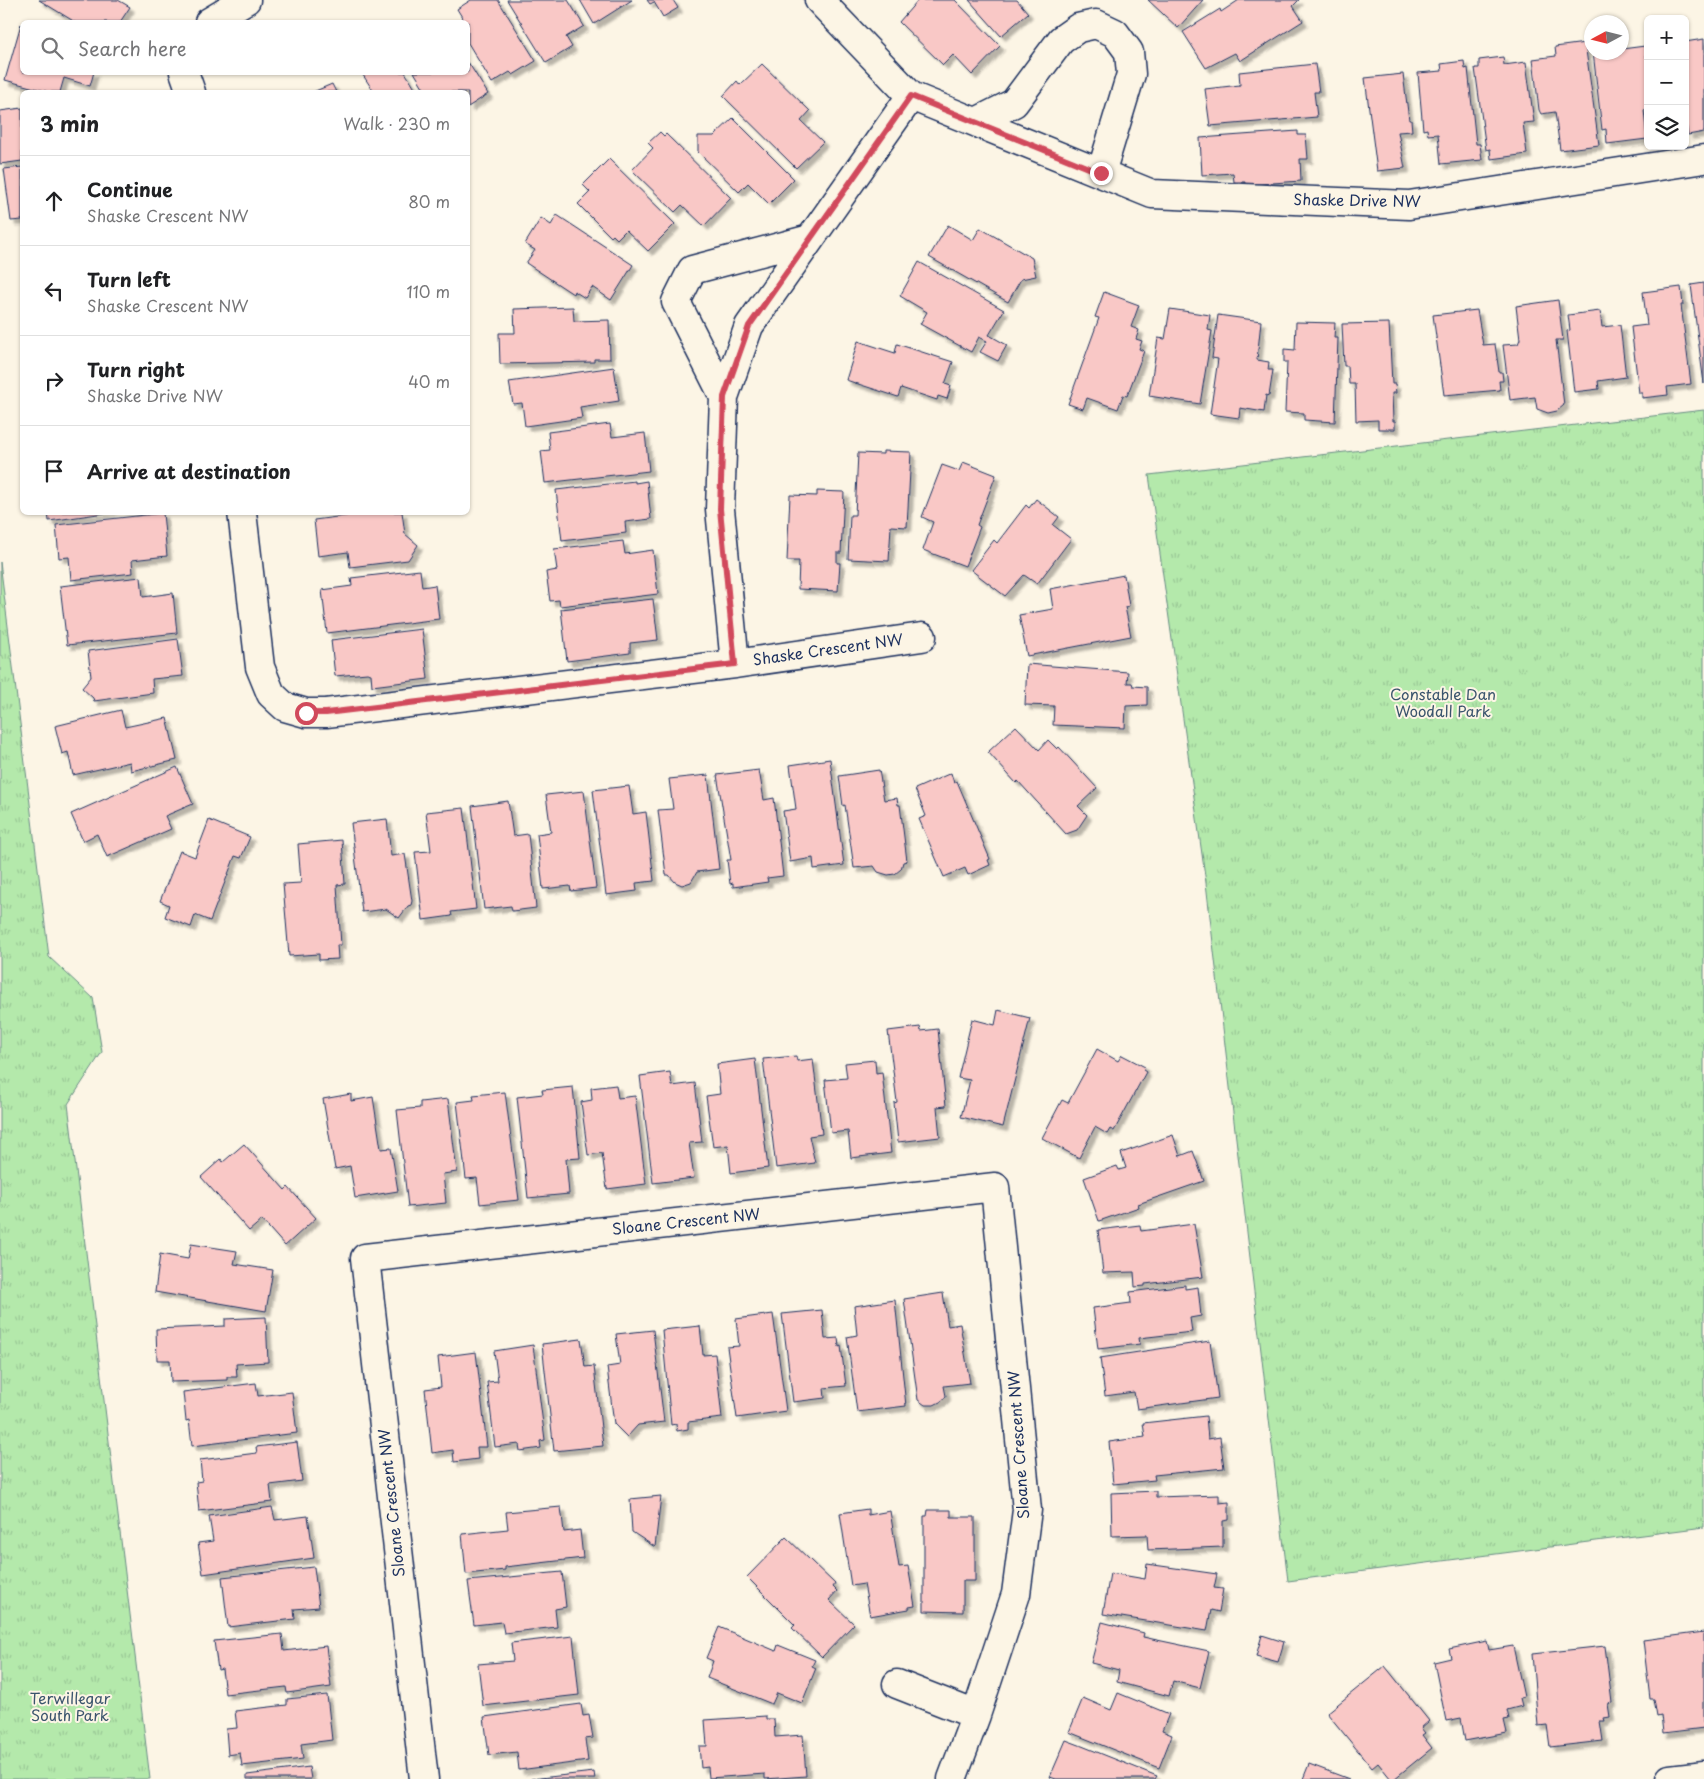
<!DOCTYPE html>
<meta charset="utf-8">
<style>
body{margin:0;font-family:"Playpen Sans",sans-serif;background:#f6f6f6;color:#202124}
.controls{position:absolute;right:15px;top:15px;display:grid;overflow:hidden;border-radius:8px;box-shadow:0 1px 4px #0004}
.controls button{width:45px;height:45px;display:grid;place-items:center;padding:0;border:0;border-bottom:1px solid #e0e0e0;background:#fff;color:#202124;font:25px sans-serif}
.compass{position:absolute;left:1584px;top:15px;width:45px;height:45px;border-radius:50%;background:#fff;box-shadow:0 1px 4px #0004;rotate:263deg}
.stop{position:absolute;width:15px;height:15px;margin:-11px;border:4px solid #d1495b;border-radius:50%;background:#fff}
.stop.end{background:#d1495b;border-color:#fff;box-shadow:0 1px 5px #0008}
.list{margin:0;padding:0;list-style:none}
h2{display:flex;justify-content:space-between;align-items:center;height:65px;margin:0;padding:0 20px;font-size:21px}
h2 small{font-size:16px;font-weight:400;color:#757577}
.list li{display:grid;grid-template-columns:32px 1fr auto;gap:15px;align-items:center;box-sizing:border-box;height:90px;padding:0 20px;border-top:1px solid #e0e0e0}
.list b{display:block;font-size:19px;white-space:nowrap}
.list p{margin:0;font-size:16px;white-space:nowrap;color:#757577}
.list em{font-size:16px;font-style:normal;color:#757577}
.icon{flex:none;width:28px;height:28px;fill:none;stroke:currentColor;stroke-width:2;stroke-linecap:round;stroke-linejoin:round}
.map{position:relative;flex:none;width:1704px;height:1779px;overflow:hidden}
.search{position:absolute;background:#fff;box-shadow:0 1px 4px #0004;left:20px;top:20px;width:450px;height:55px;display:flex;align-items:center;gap:12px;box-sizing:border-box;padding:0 18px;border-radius:8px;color:#757577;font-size:19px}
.panel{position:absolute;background:#fff;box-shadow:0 1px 4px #0004;left:20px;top:90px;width:450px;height:425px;border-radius:8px}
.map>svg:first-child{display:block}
.park{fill:url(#park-tufts);stroke:#688c84}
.building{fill:#f9c8c6;stroke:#1b2f5e;filter:url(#shadow)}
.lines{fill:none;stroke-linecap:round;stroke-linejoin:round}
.minor-casing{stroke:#1b2f5e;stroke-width:31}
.minor{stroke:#fcf5e5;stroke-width:28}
.route{stroke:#d1495b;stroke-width:6}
.labels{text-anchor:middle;stroke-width:4;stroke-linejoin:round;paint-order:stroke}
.street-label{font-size:15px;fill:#1b2f5e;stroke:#fcf5e5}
.park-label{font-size:15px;fill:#3a546d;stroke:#fcf5e5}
</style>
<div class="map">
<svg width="1704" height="1779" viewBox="0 0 1704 1779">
<defs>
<pattern id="park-tufts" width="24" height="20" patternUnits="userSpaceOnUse" patternTransform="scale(1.25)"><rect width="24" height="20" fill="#b4e9ab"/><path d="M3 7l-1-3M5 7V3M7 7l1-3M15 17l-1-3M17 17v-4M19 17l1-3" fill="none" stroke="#9ac896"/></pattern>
<filter id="shadow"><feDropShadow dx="4.5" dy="4.5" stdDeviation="1" flood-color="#0004"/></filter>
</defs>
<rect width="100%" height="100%" fill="#fcf5e5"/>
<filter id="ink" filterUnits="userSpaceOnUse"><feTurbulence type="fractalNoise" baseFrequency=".02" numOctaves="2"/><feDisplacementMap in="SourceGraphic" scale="10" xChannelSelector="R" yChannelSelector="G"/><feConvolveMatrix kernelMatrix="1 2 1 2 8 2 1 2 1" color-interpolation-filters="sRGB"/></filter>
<g filter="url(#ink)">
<!-- park -->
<path class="park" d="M1704 410V1527L1288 1581 1206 883 1149 475Z
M0 562 49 957 93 998 102 1052 68 1104 150 1779H0Z"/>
<!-- building -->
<path class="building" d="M39 0H118L130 7 120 22H75Z
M471 0H498L536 61 513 75 510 72 492 83 468 43V22H465L457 9Z
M507 0H568L584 26 566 37 572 47 546 63Z
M580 0H632L594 24Z
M647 0H673L678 8 663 17 654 2 650 4Z
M918 0H955L1000 46 972 75 953 55 943 65 899 22Z
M969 0H1017L1028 13 1001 36Z
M1148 0H1203L1178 28Z
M1239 0H1299L1293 6 1303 21 1240 61 1235 53 1206 68 1183 32 1220 9 1221 12Z
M21 24 22 25V72H94L90 86 64 78 60 92H49L5 80Z
M1704 39V132L1688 135 1685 117V42Z
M1585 43 1599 145 1560 150 1555 112 1541 114 1539 110 1533 59 1556 56 1555 47Z
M1645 46 1648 71V109L1644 110 1647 139 1607 144 1606 129 1602 130 1593 52H1622V49Z
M1503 57 1504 65 1526 62 1534 122 1523 123 1527 154 1491 159 1490 149 1486 150 1475 68H1479V60Z
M1464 61 1465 69 1468 68 1476 144H1480L1482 160 1441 164 1438 134 1428 135 1427 129 1423 130 1418 73 1442 71 1441 64Z
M468 62 488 94 468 107V92H426L414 72H468Z
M762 64 810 111 801 121 823 142 796 168 723 96 737 81 740 85Z
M1315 64 1319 92H1314L1317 117 1210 126 1205 89 1240 85 1239 72Z
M361 72H405L417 92H374Z
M1403 74 1409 120H1411L1412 131 1398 132 1405 168 1377 171 1365 78Z
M332 84 336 92H313Z
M22 108V161L0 164V111Z
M733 118 794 179 769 204 748 183 739 192 698 152V136H714Z
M1298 131V135H1306L1308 159H1300L1301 181 1244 185 1245 182H1234L1233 173 1202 175 1200 138Z
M660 132 664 136 666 134 731 198 704 226 682 205 675 212 632 170 653 148 648 143Z
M609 159 675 224 648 251 626 230 617 239 613 235 611 237 578 204 590 192 583 185Z
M22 167V220L11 221 4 169Z
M557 215 633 265 611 300 592 287 585 298 574 291 573 294 526 263 535 250 525 244 541 218 551 225Z
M948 225 973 240 980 228 1032 258 1036 276 1021 279 1008 302 929 257Z
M919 262 1004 310 989 335 1007 345 998 361 980 352 987 341 979 337 971 352 920 324 927 312 900 296Z
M1704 283V384L1691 285Z
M1681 287 1683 305H1681L1691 384 1667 387 1668 395 1642 398V393H1639L1631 327 1647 325 1643 292Z
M1104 292 1139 305 1131 327 1139 330 1136 339 1142 341 1139 349 1144 351 1127 396 1123 395 1118 409 1087 398 1083 409 1068 404 1099 318 1095 317Z
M1558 300 1563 340H1556L1564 405 1557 411 1548 413 1537 409 1535 397 1510 400 1503 345 1518 344 1520 339 1516 306Z
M573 307 574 321 609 320 610 359H594V362L500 364 499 333H515L514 309Z
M1170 309 1210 315 1208 330 1212 331 1200 404 1149 396 1158 338 1165 339Z
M1477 310 1483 345 1495 344 1499 372H1502L1503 381H1499L1500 390 1444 395 1433 315Z
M1600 311 1602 327 1620 325 1626 377 1598 381 1599 389 1574 392 1567 331 1570 330 1568 315Z
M1218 315 1261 321 1257 360 1269 362 1268 370H1273L1269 396 1266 395 1264 412 1240 408 1239 418 1210 414 1218 359 1212 358Z
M1296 322 1335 323 1334 338H1338L1335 422 1304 420V413L1285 412 1287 362H1284V349L1295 350Z
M1389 323 1392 384H1395L1396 393H1392L1393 421H1395V429H1378V420L1356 421 1355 384H1349L1348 366H1344L1342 324Z
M858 341 895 353 897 344 953 362 945 384 951 386 947 399 938 396 937 400 901 388 898 397 846 380Z
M614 367 619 401 580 407 582 418 525 426 522 403 513 404 509 382Z
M610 424 612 437 645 433 649 471 545 483 541 451 550 450 548 432Z
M883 451 911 452 907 527 891 526 889 561 848 559 850 515H855L858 453 883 454Z
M963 462 996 475 977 525 980 527 965 566 923 550 933 522 922 517 942 465 959 471Z
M635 481V483L647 481 651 519 625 522 626 533 562 541 556 490Z
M817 491 844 492 841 553H837V563H840L838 591 798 589 799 561H787L790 495 817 496Z
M1036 499 1059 517 1053 525 1071 539 1037 584 1024 575 1005 596 971 570 994 540 997 543 1026 505 1029 508Z
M48 512H112L49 521Z
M375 512H402L405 534 418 545 408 560 350 567 348 552 318 556 314 520Z
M163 513 167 556 132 560 133 573 71 580 69 557 59 558 56 525Z
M623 541 625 554 653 550 658 594 560 606 559 600 550 601 546 572 557 570 554 549Z
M420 570 422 587 435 585 439 619 327 633 322 590 352 586 351 578Z
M1124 575 1129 606 1125 607 1131 636 1027 656 1019 615 1053 609 1050 589Z
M141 577 143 597 173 593 177 633 67 645 60 586Z
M653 599 658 640 630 643V653L567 661 561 609Z
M422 629 428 679 372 686 371 674 367 673 335 676 331 640Z
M178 639 183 676 152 679 153 693 94 701 93 698 82 688 91 677 88 651Z
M1027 664 1128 672 1127 683H1132L1133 686 1147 687V705L1126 706 1125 728 1053 725 1054 706 1025 705Z
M121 710 125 727 167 718 177 760 131 771 130 762 73 775 68 752 62 754 55 726Z
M1016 726 1039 750 1048 740 1057 749 1059 747 1097 788 1078 806 1087 815 1077 830 1066 834 1018 781 1016 783 988 752Z
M830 759 844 865 814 869 813 858 790 862 783 811 796 809 790 765Z
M177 767 193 804 165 816 171 829 107 857 97 834 83 841 71 814Z
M759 770 764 800 774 798 783 876 767 878 768 882 733 887V883L730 884 727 860H731L717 775Z
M879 770 884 800 897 798 898 805H900L907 861 903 862 901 869 895 874 888 875 878 872 874 866 854 868 845 805 843 806 839 776Z
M951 773 954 783 957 781 990 859 988 860 990 865 968 875 965 868 944 877 919 819 926 816 915 789Z
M708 775 719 869 697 872 691 882 682 885 675 882 669 875H666L658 810 673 809 669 779Z
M629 786 633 814 646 812 654 881 636 883 637 891 606 895 593 790Z
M584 791 596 888 571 891 570 886 543 889 537 834 551 832 546 795Z
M508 801 513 836 528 834 536 908 512 911 511 906 484 909 472 806Z
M464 808 476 909 451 912 452 916 423 920 415 852 431 851 426 812Z
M387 819 391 856 405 854 412 901 411 905 408 906 399 918 386 909 362 912 351 823Z
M209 820 250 837 241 858 235 856 210 921 195 915 191 927 165 917 169 905 160 901 180 851 195 857Z
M342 840 345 884 337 885 341 945H337L338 959 319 960V954L289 956 283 884 301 883 298 844Z
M998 1010 1030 1018 1003 1127 961 1117 970 1080 958 1078 972 1019 995 1025Z
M920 1027 921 1031 938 1029 946 1106 937 1107 940 1137 898 1142 894 1103 897 1102 888 1031Z
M1097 1049 1118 1061 1122 1055 1145 1067 1143 1070 1146 1072 1114 1131 1110 1129 1107 1134 1095 1127 1079 1158 1042 1138 1062 1100 1068 1103Z
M796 1056 797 1061 813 1059 822 1134 809 1136 815 1163 776 1168 763 1059Z
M755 1059 768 1168 731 1173 728 1145 713 1147 706 1096 720 1094 717 1064Z
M875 1060 876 1073 882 1072 891 1153 851 1158 848 1131 831 1133 825 1080 847 1078 845 1063Z
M670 1072 672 1086 695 1083 702 1142 689 1143 694 1178 653 1183 640 1076Z
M616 1085 618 1098 635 1096 646 1184 607 1189 602 1153 588 1155 581 1102 592 1100 591 1088Z
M573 1087 580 1158 566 1159 569 1194 528 1198 517 1097 543 1094 542 1090Z
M505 1092 519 1200 480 1204 477 1178 466 1179 457 1102 474 1100 473 1095Z
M351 1094V1101L373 1097 381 1149 391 1148 398 1191 355 1198 350 1166 335 1169 323 1099Z
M448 1099 457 1172 443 1174 446 1203 408 1207 397 1110 420 1108V1102Z
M1173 1135 1180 1156 1193 1151 1204 1181 1138 1204 1139 1207 1099 1221 1084 1178 1117 1166 1119 1170 1126 1168 1121 1153Z
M244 1144 285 1190 288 1187 316 1218 285 1246 262 1220 249 1231 201 1177 221 1159 223 1162Z
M1194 1224 1203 1277 1145 1284V1286L1135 1287 1134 1272 1103 1273 1098 1230 1140 1225 1141 1231Z
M191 1244 237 1251 234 1264 273 1270 266 1311 155 1292 160 1254 188 1259Z
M1185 1285V1289L1198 1287 1201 1316 1190 1318 1192 1332 1139 1338 1140 1344 1098 1349 1093 1308 1131 1303 1130 1292Z
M943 1293 948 1326 960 1324 970 1383 944 1386 946 1396 942 1401 934 1405H925L918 1400 904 1299Z
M895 1300 906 1406 857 1412 847 1337 857 1335 854 1306Z
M822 1310 825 1339 838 1338 839 1347 841 1346 846 1386 824 1388 825 1398 793 1402 782 1314Z
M773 1314 786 1411 737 1418 727 1347 739 1346 736 1319Z
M266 1317 268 1362 236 1364 237 1377H227V1380L171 1382 170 1360H157L156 1329 225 1326V1319Z
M700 1326 703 1355 715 1354 722 1418 688 1422V1429L677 1431 676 1424 671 1425 662 1330Z
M653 1330 664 1422 638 1425 627 1437 614 1424 607 1367 620 1365 616 1334Z
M581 1339 585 1367 594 1366 603 1446 554 1451 542 1344Z
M1210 1341 1218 1398 1137 1409 1134 1392 1105 1396 1100 1358Z
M533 1345 545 1440 540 1441 541 1448 520 1451 519 1444 495 1447 487 1382 498 1381 494 1351Z
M476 1352 487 1447H477L478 1459 454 1462 453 1450 432 1453 425 1389 441 1387 438 1357Z
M256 1383 258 1396 292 1392 297 1433 192 1446 189 1420 186 1421 183 1392Z
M1206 1416 1208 1439 1220 1437 1224 1468 1154 1475 1155 1480 1113 1484 1109 1442 1145 1437 1143 1423Z
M297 1442 302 1481 270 1485 272 1502 199 1511 196 1482 202 1481 200 1460 257 1453 256 1447Z
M1156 1491V1497L1219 1495V1503L1229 1502V1520L1223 1521V1547L1148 1550 1147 1535 1112 1536 1111 1493Z
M661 1496 655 1547 632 1532 630 1499Z
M272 1507 275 1520 308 1516 314 1558 203 1574 198 1543 213 1541 209 1516Z
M561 1507 564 1532 580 1530 583 1558 505 1567V1570L466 1574 462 1534 508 1529 506 1512Z
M868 1509V1515L890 1511 899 1567 908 1566 915 1606 909 1607V1609L870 1616 864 1584 851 1586 840 1513Z
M928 1510H951V1517H975V1581H963V1612L924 1611V1516H927Z
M786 1537 835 1584 833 1587 837 1591 829 1600 854 1624 822 1657 792 1628 795 1625 747 1577Z
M1147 1564 1217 1574 1214 1588 1223 1589 1219 1612 1211 1610 1207 1631 1103 1614 1110 1573 1145 1579Z
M314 1567 319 1607 294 1609 295 1619 228 1627 222 1577Z
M562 1572 566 1607 555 1609 557 1627 504 1633 502 1622 474 1625 468 1581Z
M1102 1622 1144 1633 1143 1637 1209 1651 1200 1688 1173 1681 1169 1696 1117 1682 1119 1670 1091 1663Z
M719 1627 776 1651 778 1645 815 1660 812 1666 816 1668 802 1703 777 1693 772 1704 707 1678 713 1661 706 1658Z
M1704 1632V1728L1663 1733 1661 1715 1657 1716 1654 1699H1650L1643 1640Z
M282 1634 284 1651 326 1646 331 1687 287 1693 286 1687 225 1694 222 1669 218 1670 214 1641Z
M1262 1635 1284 1642 1278 1662 1256 1656Z
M573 1636 579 1695 483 1706 478 1664 513 1661 511 1643Z
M1487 1641 1489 1650 1513 1646 1524 1697 1520 1698 1522 1706 1507 1710 1509 1719 1504 1720 1507 1733 1465 1741 1461 1718 1446 1721 1434 1662 1451 1658 1449 1649Z
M1605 1646 1612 1703 1608 1704 1610 1717 1604 1718 1605 1721H1600L1603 1741 1550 1747 1547 1725 1538 1726 1532 1654Z
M1385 1666 1429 1721 1421 1728 1425 1733 1422 1735 1432 1748 1394 1779H1391L1378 1763 1372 1768 1327 1713Z
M1118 1693 1169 1714 1162 1731 1172 1735 1159 1768 1069 1732 1083 1698 1111 1710Z
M327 1695 332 1740 301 1744 303 1759 242 1766 240 1753 228 1755 226 1729 237 1728 235 1711 287 1705V1699Z
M581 1704 583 1716 589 1715 593 1738 585 1739 588 1761 519 1770 517 1752 489 1755 484 1717Z
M766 1716V1719H774L775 1737 803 1735 806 1776 765 1779V1774L709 1778 708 1767 701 1768 699 1746H707L705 1720Z
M1066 1740 1082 1746 1157 1776 1155 1779H1056L1050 1777Z
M1309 1764 1349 1779H1303Z
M309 1767 311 1779H247V1775Z
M594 1772 595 1779H531Z"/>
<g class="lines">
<defs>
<path id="minor" d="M819 0 911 96 1152 194 1409 205 1704 159
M209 22 246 0
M184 72 191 92
M976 122 1014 103 1061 40 1078 28 1096 24 1115 33 1129 52 1131 74 1101 173
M724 397 676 302 692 270 810 239
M242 512 260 667 271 694 285 707 306 713H326L735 664 922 637
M735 664 720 509 724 397 749 326 911 96
M897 1684 976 1715
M424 1779 365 1258 995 1187 1027 1510 1016 1594 976 1715 952 1779
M1670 1779 1704 1775"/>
</defs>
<!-- minor casing -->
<use href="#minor" class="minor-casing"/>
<!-- minor -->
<use href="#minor" class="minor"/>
</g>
</g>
<g class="lines" filter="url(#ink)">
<!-- route -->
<path class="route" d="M306 713H326L735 664 720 509 724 397 749 326 911 96 1101 173"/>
</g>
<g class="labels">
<!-- street labels -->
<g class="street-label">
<text transform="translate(1357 201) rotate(1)" y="5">Shaske Drive NW</text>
<text transform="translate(828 650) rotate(-8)" y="5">Shaske Crescent NW</text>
<text transform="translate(686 1222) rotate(-6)" y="5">Sloane Crescent NW</text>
<text transform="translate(1019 1445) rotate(-94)" y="5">Sloane Crescent NW</text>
<text transform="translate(392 1503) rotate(-96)" y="5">Sloane Crescent NW</text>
</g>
<!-- park labels -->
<g class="park-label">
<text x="1443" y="700">Constable Dan<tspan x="1443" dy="17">Woodall Park</tspan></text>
<text x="70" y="1704">Terwillegar<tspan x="70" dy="17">South Park</tspan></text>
</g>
</g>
</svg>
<div class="controls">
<button>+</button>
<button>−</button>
<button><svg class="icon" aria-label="layers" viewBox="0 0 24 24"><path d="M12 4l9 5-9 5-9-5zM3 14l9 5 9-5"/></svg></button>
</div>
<svg class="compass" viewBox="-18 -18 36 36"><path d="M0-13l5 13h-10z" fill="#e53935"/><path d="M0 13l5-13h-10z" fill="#757577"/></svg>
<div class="stop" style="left:306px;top:713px"></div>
<div class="stop end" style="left:1101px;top:173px"></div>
<div class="search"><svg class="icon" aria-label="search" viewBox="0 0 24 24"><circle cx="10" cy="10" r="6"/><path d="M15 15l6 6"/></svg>Search here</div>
<section class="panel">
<h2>3 min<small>Walk · 230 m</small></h2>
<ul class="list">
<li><svg class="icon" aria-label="ahead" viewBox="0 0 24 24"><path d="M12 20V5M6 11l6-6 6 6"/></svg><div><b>Continue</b><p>Shaske Crescent NW</p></div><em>80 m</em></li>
<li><svg class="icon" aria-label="left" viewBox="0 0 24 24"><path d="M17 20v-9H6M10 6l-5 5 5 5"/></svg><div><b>Turn left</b><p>Shaske Crescent NW</p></div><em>110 m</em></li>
<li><svg class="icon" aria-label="right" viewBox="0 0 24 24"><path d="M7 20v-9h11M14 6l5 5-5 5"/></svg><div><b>Turn right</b><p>Shaske Drive NW</p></div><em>40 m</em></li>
<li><svg class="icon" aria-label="arrive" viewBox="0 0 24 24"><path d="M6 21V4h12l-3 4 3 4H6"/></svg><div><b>Arrive at destination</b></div></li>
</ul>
</section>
</div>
